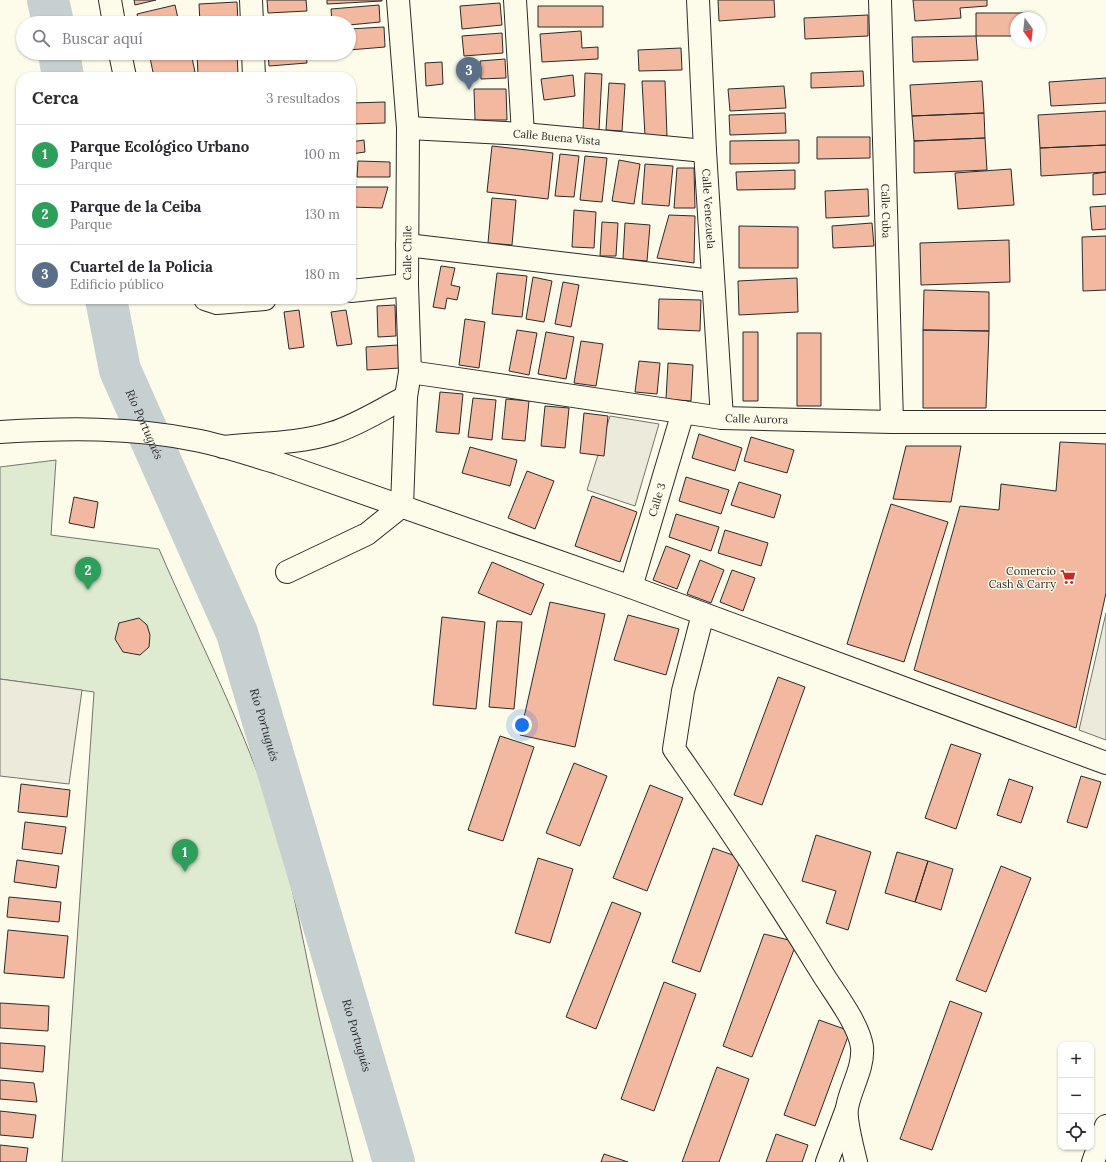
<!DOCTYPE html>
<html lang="es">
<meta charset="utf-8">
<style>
body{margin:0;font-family:Lora,serif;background:#f2f2f3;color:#2b2b33}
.controls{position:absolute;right:12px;bottom:12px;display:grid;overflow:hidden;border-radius:8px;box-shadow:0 1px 3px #0004}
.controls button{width:36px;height:36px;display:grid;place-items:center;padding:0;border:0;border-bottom:1px solid #e1e1e2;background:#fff;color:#2b2b33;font:20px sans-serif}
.compass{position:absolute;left:1010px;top:12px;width:36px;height:36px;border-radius:50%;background:#fff;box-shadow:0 1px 3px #0004;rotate:165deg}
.you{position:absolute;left:522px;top:725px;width:14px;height:14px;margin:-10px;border:3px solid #fff;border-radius:50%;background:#1a73e8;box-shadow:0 0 0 6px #1a73e833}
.badge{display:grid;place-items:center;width:26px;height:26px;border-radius:50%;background:#0f766e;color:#fff;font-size:13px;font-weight:700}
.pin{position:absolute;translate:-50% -33px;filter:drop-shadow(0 1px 2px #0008)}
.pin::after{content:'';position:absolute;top:21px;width:14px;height:12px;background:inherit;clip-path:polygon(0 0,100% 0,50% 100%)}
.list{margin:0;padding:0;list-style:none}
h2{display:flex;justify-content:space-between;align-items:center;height:52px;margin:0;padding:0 16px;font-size:17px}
h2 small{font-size:13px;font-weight:400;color:#7c7c81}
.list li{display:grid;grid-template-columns:26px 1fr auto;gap:12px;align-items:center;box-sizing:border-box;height:60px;padding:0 16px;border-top:1px solid #e1e1e2}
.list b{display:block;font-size:15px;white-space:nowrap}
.list p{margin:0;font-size:13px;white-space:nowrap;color:#7c7c81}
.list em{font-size:13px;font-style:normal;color:#7c7c81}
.icon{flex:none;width:22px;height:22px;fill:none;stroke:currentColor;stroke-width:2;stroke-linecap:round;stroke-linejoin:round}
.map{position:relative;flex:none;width:1106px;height:1162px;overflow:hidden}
.search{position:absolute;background:#fff;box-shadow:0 1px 3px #0004;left:16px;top:16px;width:340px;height:44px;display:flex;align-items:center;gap:10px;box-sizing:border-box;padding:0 14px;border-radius:22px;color:#7c7c81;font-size:15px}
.panel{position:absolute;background:#fff;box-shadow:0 1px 3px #0004;left:16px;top:72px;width:340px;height:232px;border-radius:16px}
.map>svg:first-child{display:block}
.green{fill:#deebd1;stroke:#74746e}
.parking{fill:#eceadb;stroke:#74746e}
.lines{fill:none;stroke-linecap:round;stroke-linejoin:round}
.river{stroke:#c7d0d0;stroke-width:42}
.building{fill:#f2b8a0;stroke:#2b2b2b}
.minor-casing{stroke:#2b2b2b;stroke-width:24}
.major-casing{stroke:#2b2b2b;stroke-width:24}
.minor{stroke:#fdfbea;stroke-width:22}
.major{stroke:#fdfbea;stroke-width:22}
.labels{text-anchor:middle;stroke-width:3;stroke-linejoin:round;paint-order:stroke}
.street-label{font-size:11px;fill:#2b2b2b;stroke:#fdfbea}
.poi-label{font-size:11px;fill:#2b2b2b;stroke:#fdfbea;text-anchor:end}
.water-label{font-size:12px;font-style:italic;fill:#2b2b2b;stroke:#fdfbea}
</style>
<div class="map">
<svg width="1106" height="1162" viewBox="0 0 1106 1162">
<rect width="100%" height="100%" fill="#fdfbea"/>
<!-- green -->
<path class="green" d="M56 460 51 535 159 549C198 640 246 729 275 824 294 887 305 952 319 1017 330 1065 342 1114 353 1162H62L94 692 0 679V467Z"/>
<!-- parking -->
<path class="parking" d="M610 416 659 424 635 506 587 490Z
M1106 613V740L1079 730Z
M0 679 82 690 69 784 0 776Z"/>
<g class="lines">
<!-- river -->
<g class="river">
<path d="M48 0 53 23"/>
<path d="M59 53 63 77"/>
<path id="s1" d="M106 299 120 370 237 633 394 1162"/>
</g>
</g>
<!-- building -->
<path class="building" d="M134 0H156L135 5Z
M267 0H306L307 11 268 13Z
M327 0H382V1L327 4Z
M718 0H774L775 17 719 21Z
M913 0H987V6L960 8 961 18 915 21Z
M237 2 238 23H200L199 4Z
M500 3 502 25 462 29 460 6Z
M175 5 179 23H139L137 14Z
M379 5 380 22 349 25V23H332L331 9Z
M538 6H603V27H538Z
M976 13H1028V18H1016V36H976Z
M868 15V36L805 39 804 18Z
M384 27 385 47 349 50V29Z
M581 31 582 48 598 47V59L542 62 540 34Z
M502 33 503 53 464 56 462 36Z
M976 36 978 60 913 62 912 37Z
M681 48 682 70 639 71 638 50Z
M149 53H191L195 72 175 77H154Z
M197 53H237L238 74 198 75Z
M268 53H306L307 63 269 66Z
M505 59 506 78 481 79 480 61Z
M442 62 443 84 426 86 425 63Z
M863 71 864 86 811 88V73Z
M585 73 602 74 599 130H583Z
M573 75 575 96 544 100 541 79Z
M1106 78V103L1051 106 1049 82Z
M642 81H665L667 136H645Z
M982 81 984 113 912 116 910 85Z
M609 83 625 84 622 131 606 130Z
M784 86 786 108 730 111 728 89Z
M474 89H506L507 120H475Z
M385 102V123L351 124V103Z
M1106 111V145L1040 148 1038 115Z
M785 113 786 133 730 135 729 115Z
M984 113 985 138 914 141 912 116Z
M817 137H870V158L817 159Z
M985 138 987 170 914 173V141Z
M364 140 365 152 351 154V142Z
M799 140V163L730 164V141Z
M1106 145V172L1041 176 1040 148Z
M492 146 553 153 548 199 487 192Z
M560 154 579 156 574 197 555 196Z
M585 156 607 158 602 202 580 200Z
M619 160 640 164 634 204 612 201Z
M358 161 390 162V177H357Z
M645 164 673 166 669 206 642 204Z
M677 168H694L695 208H674Z
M1011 169 1014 205 958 209 955 173Z
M795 170V189L737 190 736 172Z
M1106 172V194L1093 195V174Z
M351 187H388L382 208 351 207Z
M868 189 869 216 826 218 825 191Z
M492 198 516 200 512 245 488 243Z
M1106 206V229L1092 230 1090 207Z
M574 210 596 212 594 248 572 247Z
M669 215 695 216 694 263 657 258Z
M602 222 618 223 616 256H600Z
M625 223 650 225 647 261 623 259Z
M872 223 874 246 833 248 832 226Z
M739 226 798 227V268H739Z
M1106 236V290L1083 291 1082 237Z
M1009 240 1010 282 921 285 920 243Z
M441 266 455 268 451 285 460 287 457 300 447 298 445 309 433 307Z
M497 273 527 276 522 317 492 314Z
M533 277 552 281 544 322 526 319Z
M797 278 798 312 739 315 738 281Z
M563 282 579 285 571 327 555 324Z
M924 290 989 292V331L923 330Z
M659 299 701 300 700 331 658 329Z
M395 305 396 336 378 337 377 306Z
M299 310 304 347 289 349 284 312Z
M346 310 352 344 337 346 331 312Z
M465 319 485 322 479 368 459 365Z
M517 330 537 333 529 375 509 371Z
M923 330 989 331 986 408H923Z
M546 332 574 337 566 379 538 374Z
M743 332H758V401H743Z
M797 333H821V406H797Z
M581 341 603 344 596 386 574 383Z
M398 345 400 368 367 370 366 347Z
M639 361 660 363 657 394 635 392Z
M668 363 693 365 691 401 666 399Z
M440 392 463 394 459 434 436 432Z
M473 398 496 400 492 440 468 437Z
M506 399 529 401 525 441 502 439Z
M545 406 569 408 565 448 541 446Z
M584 413 608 416 604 456 580 453Z
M699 434 742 448 735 471 692 458Z
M751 437 794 450 787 473 744 461Z
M1060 442 1106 444V593L1076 728 914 670 960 506 999 510 1001 484 1056 491Z
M906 446H961L951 502 893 499Z
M470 447 517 460 510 486 462 473Z
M527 471 554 481 535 529 508 518Z
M686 477 729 490 721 514 679 501Z
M739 482 781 495 774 518 731 505Z
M592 496 637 512 620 562 575 546Z
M74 497 98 502 94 528 69 523Z
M891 504 948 522 904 662 847 644Z
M676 514 719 527 711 551 669 537Z
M725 530 768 543 761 566 718 553Z
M666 546 690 555 677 589 653 580Z
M700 560 724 570 711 603 687 594Z
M492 562 544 584 531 615 478 593Z
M732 570 755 578 743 611 720 602Z
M550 602 605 614 575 747 520 735Z
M628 615 679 629 666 675 614 660Z
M442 617 485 622 476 709 433 705Z
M139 618 147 625 150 635 149 647 140 655 123 652 115 639 119 623Z
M497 621 522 622 514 709 489 707Z
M778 677 805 687 762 805 734 795Z
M500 736 534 747 503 841 468 830Z
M951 744 981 754 956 829 925 818Z
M574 763 607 776 580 846 546 833Z
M1081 776 1101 782 1087 828 1067 822Z
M1009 779 1033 787 1021 823 997 815Z
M21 784 70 790 67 817 18 812Z
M650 785 683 798 647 891 613 878Z
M25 822 66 827 62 854 22 849Z
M816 835 871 852 848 930 826 923 836 891 802 881Z
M713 848 741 858 700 972 672 962Z
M897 852 928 861 915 902 885 893Z
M538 858 573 869 550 943 515 933Z
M17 860 59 866 56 888 14 882Z
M928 861 953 869 941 910 915 902Z
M1001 866 1031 878 986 992 956 980Z
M9 897 61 902 59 922 7 917Z
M612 902 641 913 596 1029 566 1017Z
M8 930 68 936 64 978 4 973Z
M764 934 797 942 752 1057 723 1046Z
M664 982 696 994 654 1111 621 1099Z
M950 1001 982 1013 932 1150 900 1139Z
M0 1003 49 1006 48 1031 0 1028Z
M819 1020 850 1031 815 1126 784 1115Z
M0 1043 45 1046 43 1072 0 1068Z
M717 1067 749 1079 719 1162H682Z
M0 1080 34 1083 37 1102 0 1099Z
M0 1111 36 1115 33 1138 0 1135Z
M776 1134 808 1145 802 1162H766Z
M0 1145 28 1148 26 1162H0Z
M604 1154 628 1162H601Z"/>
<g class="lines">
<defs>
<g id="minor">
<path d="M110 0 114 23"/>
<path d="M251 0 252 23"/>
<path d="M515 0 523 134"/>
<path id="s2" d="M698 0 705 151 722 418"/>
<path id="s3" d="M880 0 892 422"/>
<path d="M120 53 125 77"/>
<path d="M253 53 254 77"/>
<path id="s4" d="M408 128 523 134 705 151"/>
<path d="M407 245 712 281"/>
<path d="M351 291 407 285"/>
<path d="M205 299 217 303 265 299"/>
<path id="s5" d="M410 372 722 418 892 422H1106"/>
<path d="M223 447C258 443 298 444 332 433 358 425 382 409 406 397"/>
<path id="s6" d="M287 572 367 534 402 506 406 397 410 372 407 285 408 128 398 0"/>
<path id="s7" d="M631 587 683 412"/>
<path d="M703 614 683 691 674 749C726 823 776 898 824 976 836 995 859 1025 862 1047 864 1068 850 1089 847 1108 845 1120 853 1149 856 1162"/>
<path d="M827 1162 846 1111"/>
<path d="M1093 1162 1106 1126"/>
</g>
<path id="major" d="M0 432C65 428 131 427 195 440 223 445 250 455 278 463L631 587 1106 763"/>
</defs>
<!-- minor casing -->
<use href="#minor" class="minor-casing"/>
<!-- major casing -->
<use href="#major" class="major-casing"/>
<!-- minor -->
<use href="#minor" class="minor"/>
<!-- major -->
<use href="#major" class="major"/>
</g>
<!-- icons -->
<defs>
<symbol id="supermarket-bare" viewBox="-9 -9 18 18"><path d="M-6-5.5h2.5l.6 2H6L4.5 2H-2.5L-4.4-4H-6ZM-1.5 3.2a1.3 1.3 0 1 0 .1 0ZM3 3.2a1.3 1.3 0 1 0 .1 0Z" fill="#c62828" stroke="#fdfbea" stroke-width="2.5" paint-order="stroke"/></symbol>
</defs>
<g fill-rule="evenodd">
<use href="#supermarket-bare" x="1057" y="566" width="22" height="22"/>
</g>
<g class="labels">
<!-- street labels -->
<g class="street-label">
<text dy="4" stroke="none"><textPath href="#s4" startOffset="149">Calle Buena Vista</textPath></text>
<text dy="4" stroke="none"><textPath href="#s2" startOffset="209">Calle Venezuela</textPath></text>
<text dy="4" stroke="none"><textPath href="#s3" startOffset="211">Calle Cuba</textPath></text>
<text dy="4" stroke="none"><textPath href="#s6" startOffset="387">Calle Chile</textPath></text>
<text dy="4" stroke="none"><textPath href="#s5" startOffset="350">Calle Aurora</textPath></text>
<text dy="4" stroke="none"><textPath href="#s7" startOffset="91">Calle 3</textPath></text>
</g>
<!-- poi labels -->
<g class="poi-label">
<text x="1056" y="575">Comercio<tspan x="1056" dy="13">Cash &amp; Carry</tspan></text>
</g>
<!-- water labels -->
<g class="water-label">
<text dy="4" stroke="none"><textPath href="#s1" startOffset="132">Río Portugués</textPath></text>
<text dy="4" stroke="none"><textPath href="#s1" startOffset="456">Río Portugués</textPath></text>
<text dy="4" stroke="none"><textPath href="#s1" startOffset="780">Río Portugués</textPath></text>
</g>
</g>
</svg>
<div class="controls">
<button>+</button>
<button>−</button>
<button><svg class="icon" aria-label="locate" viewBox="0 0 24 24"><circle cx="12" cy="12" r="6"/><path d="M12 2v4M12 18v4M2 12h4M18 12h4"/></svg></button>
</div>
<svg class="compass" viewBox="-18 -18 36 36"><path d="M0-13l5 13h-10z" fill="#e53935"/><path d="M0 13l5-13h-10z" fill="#7c7c81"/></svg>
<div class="you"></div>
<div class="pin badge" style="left:185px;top:872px;background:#2e9e5b">1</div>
<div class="pin badge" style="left:88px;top:590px;background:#2e9e5b">2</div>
<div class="pin badge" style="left:469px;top:90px;background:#5c6f8a">3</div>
<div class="search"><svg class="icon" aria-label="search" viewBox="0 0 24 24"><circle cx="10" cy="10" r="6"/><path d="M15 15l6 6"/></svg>Buscar aquí</div>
<section class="panel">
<h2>Cerca<small>3 resultados</small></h2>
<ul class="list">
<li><span class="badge" style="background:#2e9e5b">1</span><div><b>Parque Ecológico Urbano</b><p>Parque</p></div><em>100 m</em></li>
<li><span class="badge" style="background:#2e9e5b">2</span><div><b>Parque de la Ceiba</b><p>Parque</p></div><em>130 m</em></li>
<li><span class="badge" style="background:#5c6f8a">3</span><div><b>Cuartel de la Policia</b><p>Edificio público</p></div><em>180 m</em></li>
</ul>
</section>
</div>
